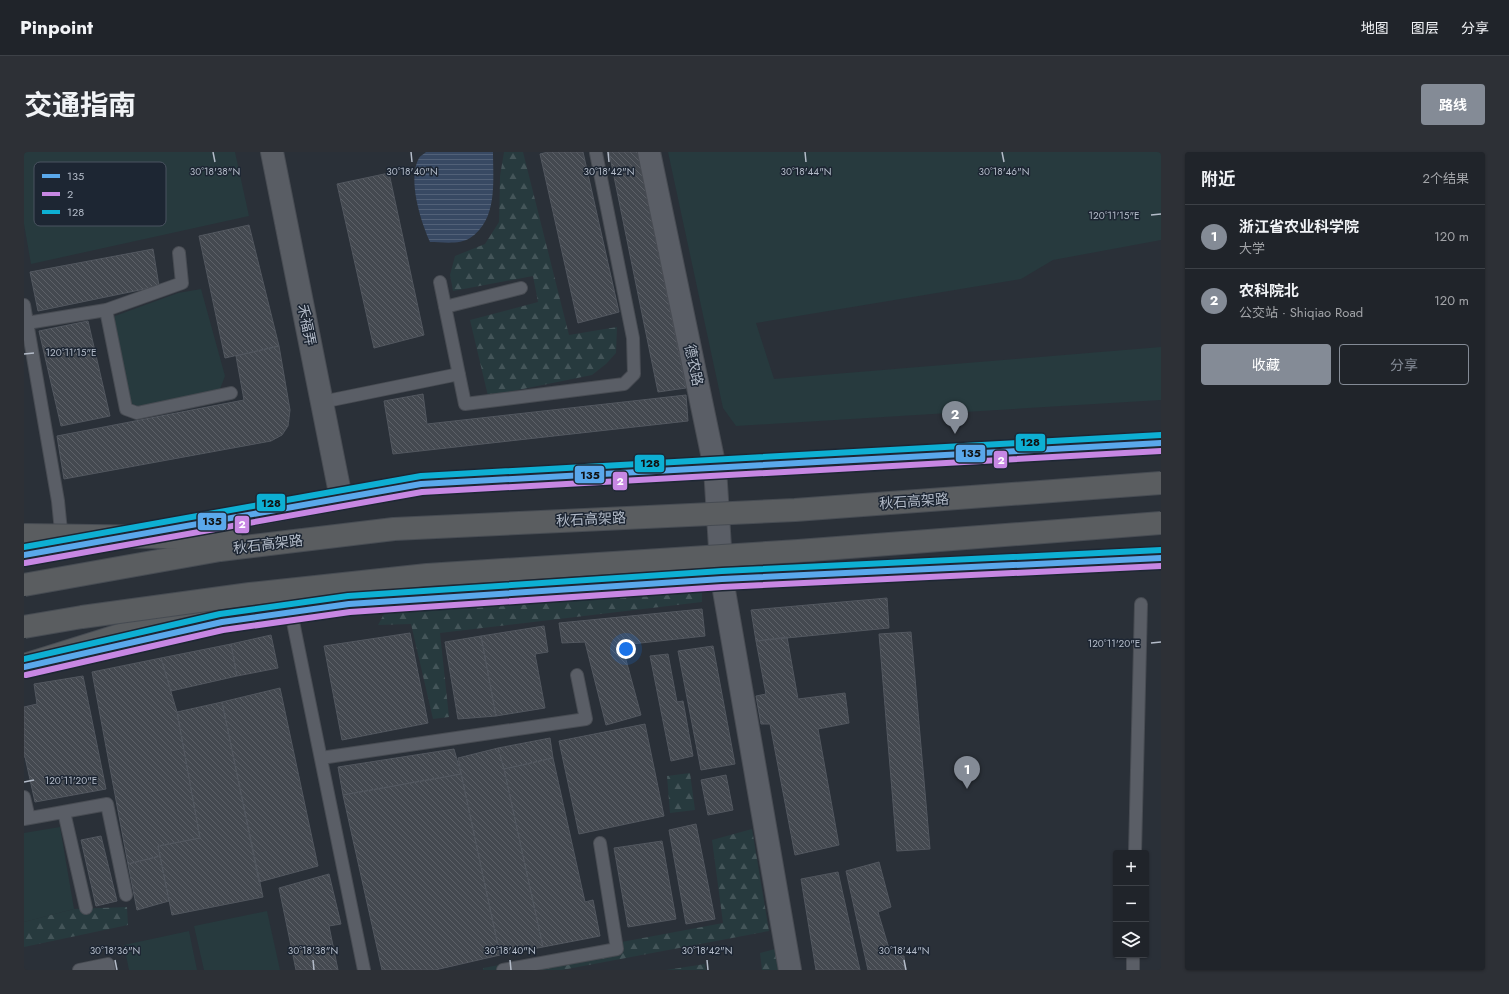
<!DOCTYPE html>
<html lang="zh">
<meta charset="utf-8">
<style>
body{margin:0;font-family:Jost,"Noto Sans SC",sans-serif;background:#2d3036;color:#f1f3f6}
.controls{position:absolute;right:12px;bottom:12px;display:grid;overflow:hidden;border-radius:4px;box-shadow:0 1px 3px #0004}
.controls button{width:36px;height:36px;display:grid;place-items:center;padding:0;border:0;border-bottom:1px solid #3d4147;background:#20242a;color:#f1f3f6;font:20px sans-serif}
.you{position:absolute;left:602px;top:497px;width:14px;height:14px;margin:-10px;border:3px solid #fff;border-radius:50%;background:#1a73e8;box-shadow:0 0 0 6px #1a73e833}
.badge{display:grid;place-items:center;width:26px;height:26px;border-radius:50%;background:#848b96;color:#fff;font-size:13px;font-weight:700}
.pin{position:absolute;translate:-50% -33px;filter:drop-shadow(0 1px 2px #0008)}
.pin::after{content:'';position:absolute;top:21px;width:14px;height:12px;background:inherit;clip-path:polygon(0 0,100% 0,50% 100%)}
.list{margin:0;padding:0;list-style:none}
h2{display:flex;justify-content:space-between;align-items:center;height:52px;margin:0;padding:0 16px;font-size:17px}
h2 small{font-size:13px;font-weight:400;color:#a2a4a8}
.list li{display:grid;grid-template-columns:26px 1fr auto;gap:12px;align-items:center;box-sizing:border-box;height:64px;padding:0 16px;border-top:1px solid #3d4147}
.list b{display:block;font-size:15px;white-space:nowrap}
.list p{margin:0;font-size:13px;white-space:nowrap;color:#a2a4a8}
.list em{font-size:13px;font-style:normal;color:#a2a4a8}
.actions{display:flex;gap:8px;padding:12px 16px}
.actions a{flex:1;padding:9px 0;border:1px solid #848b96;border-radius:4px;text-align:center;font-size:14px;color:#848b96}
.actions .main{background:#848b96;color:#fff}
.icon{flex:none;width:22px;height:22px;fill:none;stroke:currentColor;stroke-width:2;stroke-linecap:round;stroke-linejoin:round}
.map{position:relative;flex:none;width:1137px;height:818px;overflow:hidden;border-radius:4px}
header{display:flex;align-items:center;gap:24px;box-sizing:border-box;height:56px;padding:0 20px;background:#20242a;border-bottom:1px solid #3d4147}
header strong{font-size:19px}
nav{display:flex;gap:22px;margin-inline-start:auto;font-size:14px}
.intro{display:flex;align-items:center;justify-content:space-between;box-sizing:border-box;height:96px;padding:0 24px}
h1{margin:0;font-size:28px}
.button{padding:10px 18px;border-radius:4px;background:#848b96;color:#fff;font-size:14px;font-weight:700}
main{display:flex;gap:24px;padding:0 24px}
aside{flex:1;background:#20242a;border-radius:4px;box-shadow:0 1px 3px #0004}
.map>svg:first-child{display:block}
.green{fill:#273a3e}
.forest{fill:url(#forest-firs)}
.water{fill:url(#water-rules)}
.building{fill:url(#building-back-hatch);stroke:#52575f}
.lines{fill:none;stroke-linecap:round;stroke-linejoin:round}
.lane-casing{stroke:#484c53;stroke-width:14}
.street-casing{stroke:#484c53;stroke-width:24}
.secondary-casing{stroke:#484c53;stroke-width:24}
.primary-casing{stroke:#484c55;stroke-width:24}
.highway-casing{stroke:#474c53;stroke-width:24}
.lane{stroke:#5a5e66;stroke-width:12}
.street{stroke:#5a5e66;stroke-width:22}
.secondary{stroke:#595d64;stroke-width:22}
.primary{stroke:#5c6168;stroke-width:22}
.highway{stroke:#5a5d60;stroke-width:22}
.highway-bridge-casing{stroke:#474c53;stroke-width:24;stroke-linecap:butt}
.highway-bridge{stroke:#5a5d60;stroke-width:22}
.bus-1-casing{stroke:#1d2633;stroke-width:9}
.bus-2-casing{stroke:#1d2633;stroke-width:9}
.bus-3-casing{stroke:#1d2633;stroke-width:9}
.bus-1{stroke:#5aa8eb;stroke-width:6}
.bus-2{stroke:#c787e3;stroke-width:6}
.bus-3{stroke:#0dafd3;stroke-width:6}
.ticks{fill:none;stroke:#b4bcc9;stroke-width:1.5}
.labels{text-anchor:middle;stroke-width:3;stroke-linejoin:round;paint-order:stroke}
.street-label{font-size:14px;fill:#b4bcc9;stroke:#1d2633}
.key{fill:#1d2633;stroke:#4a5360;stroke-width:1}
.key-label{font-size:11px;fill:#b4bcc9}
.ticks-label{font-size:10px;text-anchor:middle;fill:#b4bcc9;stroke:#1d2633;stroke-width:3;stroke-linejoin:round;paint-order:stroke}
.line-badge{stroke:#1d2633;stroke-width:1.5}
.badge-label{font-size:11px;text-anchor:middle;font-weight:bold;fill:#fff}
.pale-badge-label{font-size:11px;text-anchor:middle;font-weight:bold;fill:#111}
</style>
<header>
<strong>Pinpoint</strong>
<nav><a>地图</a><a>图层</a><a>分享</a></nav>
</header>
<div class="intro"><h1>交通指南</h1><a class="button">路线</a></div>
<main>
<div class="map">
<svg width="1137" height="818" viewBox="0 0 1137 818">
<defs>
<pattern id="forest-firs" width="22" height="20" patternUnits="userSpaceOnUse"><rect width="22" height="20" fill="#273a3e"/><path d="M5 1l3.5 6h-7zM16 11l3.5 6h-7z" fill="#445559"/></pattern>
<pattern id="water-rules" width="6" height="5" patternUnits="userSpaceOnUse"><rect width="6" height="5" fill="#384963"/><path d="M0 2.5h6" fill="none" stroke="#526178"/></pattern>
<pattern id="building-back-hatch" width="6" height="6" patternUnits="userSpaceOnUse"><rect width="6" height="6" fill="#444950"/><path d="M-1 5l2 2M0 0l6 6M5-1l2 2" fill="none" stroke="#5d6168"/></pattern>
</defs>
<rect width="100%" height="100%" fill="#2a3038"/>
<!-- green -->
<path class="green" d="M0 0H211L225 64 7 112 0 72Z
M644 0H1137V88L1029 108 997 127 732 171 750 227 1137 195V248L712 274 699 256Z
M177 137 201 224 196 237 188 242 118 256 108 252 88 176 91 164 154 141Z
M36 675 50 757 0 770V681Z
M243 759 256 818H180L170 774Z
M165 779 173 818H105L100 793Z"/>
<!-- forest -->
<path class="forest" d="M480 0H499L545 183 593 175 592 201 582 212 568 223 464 244 446 168 514 150 509 124 429 139 426 123 431 104 461 92 475 70 476 24Z
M678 440V450L416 481 425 565 409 567 387 472 354 473 360 462 378 458H397Z
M666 621 671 658 646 661 643 624Z
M728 677 745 779 538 818H459V816L699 771 688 688Z
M103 755 104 773 0 795V770L50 757Z
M751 797 755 818H738L736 801Z
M681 812 682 818H642Z"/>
<!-- water -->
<path class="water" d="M402 0H469C469 29 474 68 446 86 436 93 417 90 406 90 397 70 383 27 395 6 396 4 400 2 402 0Z"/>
<!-- building -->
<path class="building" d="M524 0H559L595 160 554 171 516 2Z
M585 0H614L662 236 634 240Z
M365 21 400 183 350 196 313 32Z
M225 73 255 194 201 206 175 84Z
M129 97 135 134 14 159 6 120Z
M64 169 86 264 37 274 15 179Z
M255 194 266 258 264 274 258 283 247 289 40 327 33 284 220 248 212 204Z
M399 242 403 272 662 243 664 269 369 302 360 249Z
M863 446 865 476 732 489 727 458Z
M678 457 681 484 598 493 617 563 582 573 561 490 538 491 535 471Z
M520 474 524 500 511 502 521 556 472 564 457 484Z
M887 480 906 697 873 699 855 482Z
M386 481 404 571 318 588 300 494Z
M247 483 254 516 213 524 207 492Z
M457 484 472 564 434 567 421 490Z
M763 485 774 547 821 541 825 571 794 577 815 693 771 703 746 572H737L732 544 742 542 732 489Z
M207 492 213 524 147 539 137 506Z
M689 494 711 612 677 618 654 499Z
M644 502 653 550 659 549 669 604 647 609 626 504Z
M137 506 153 560 176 686 134 694 136 704 104 712 68 520Z
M59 524 82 637 11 650 1 605H0V555L13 552 10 532Z
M256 536 294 714 235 730 198 550Z
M198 550 239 745 148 763 134 694 176 686 153 560Z
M621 572 640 664 555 682 535 589Z
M526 586 529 606 480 617 474 596Z
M474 596 480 617 519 795 476 803 434 606Z
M430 597 437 622 319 643 314 615Z
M529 606 561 750 569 748 576 784 519 795 480 617Z
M437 622 476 803 411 818H358L319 643Z
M702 623 709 658 684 663 677 628Z
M672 672 691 767 662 772 645 678Z
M77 684 93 749 72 754 57 688Z
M638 689 652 767 604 775 590 696Z
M136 704 145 749 113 758 104 712Z
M855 710 867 755 854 760 867 803 880 804 881 818H844L822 719Z
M814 720 836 818H792L777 727Z
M305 722 317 772 305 774 314 818H272L255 736Z"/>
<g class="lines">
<defs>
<path id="lane" d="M416 130 441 252 600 232 610 222 609 186 572 1
M0 153 34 349 38 389
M421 155 497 136
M82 158 102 257 113 261 207 241
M3 171 82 158 158 131 155 101
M298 250 435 222
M267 460 340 818
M297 606 562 567 553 523
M0 645 5 666
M40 660 62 756
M0 667 83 652 102 743
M1111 701 1117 452
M55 818 84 812 85 818
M479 818 593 797 576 691
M1109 818V803"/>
<path id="street" d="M625 0 691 316 698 427 766 818"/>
<path id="secondary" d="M248 0 317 346"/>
<path id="primary" d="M132 380 397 332 1137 291
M0 403 78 389
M83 496 198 470 325 452 698 427 1137 406"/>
<path id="highway" d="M0 513 192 453"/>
</defs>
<!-- lane casing -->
<use href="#lane" class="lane-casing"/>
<!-- street casing -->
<use href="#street" class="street-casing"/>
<!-- secondary casing -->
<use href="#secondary" class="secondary-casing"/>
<!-- primary casing -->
<use href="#primary" class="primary-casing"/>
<!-- highway casing -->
<use href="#highway" class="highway-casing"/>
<!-- lane -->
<use href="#lane" class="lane"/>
<!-- street -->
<use href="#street" class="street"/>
<!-- secondary -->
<use href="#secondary" class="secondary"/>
<!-- primary -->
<use href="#primary" class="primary"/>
<!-- highway -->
<use href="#highway" class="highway"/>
<defs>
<path id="highway-bridge" d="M0 383 207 386
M0 433 196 398 370 377 771 358 1137 331
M0 475 58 465 226 442 403 423 774 399 1137 371"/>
</defs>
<!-- highway-bridge casing -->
<use href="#highway-bridge" class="highway-bridge-casing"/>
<!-- highway-bridge -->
<use href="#highway-bridge" class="highway-bridge"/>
<defs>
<path id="bus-1" d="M0 403 397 332 1137 291
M0 515 198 470 325 452 698 427 1137 406"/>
<path id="bus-2" d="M1 411 398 340 1137 299
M2 523 199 478 326 460 698 435 1137 414"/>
<path id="bus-3" d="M0 395 397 324 1137 283
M0 507 196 462 324 444 698 419 1137 398"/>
</defs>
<!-- bus-1 casing -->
<use href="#bus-1" class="bus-1-casing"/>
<!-- bus-2 casing -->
<use href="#bus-2" class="bus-2-casing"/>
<!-- bus-3 casing -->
<use href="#bus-3" class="bus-3-casing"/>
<!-- bus-1 -->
<use href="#bus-1" class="bus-1"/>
<!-- bus-2 -->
<use href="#bus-2" class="bus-2"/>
<!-- bus-3 -->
<use href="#bus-3" class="bus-3"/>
</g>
<!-- ticks -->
<path class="ticks" d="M189 0 191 10M387 0 388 10M584 0 585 10M781 0 782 10M978 0 980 10M1127 63 1137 62M0 202 10 201M1127 491 1137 490M0 630 10 628M91 808 93 818M289 808 290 818M486 808 487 818M683 808 684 818M880 808 882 818"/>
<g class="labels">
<!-- street labels -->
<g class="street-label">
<text transform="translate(283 173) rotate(79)" y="5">禾福弄</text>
<text transform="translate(670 213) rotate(78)" y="5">德农路</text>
<text transform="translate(890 349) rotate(-4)" y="5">秋石高架路</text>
<text transform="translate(567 367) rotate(-3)" y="5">秋石高架路</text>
<text transform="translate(244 392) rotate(-7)" y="5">秋石高架路</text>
</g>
</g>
<!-- legend -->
<rect x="10" y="10" width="132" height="64" rx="6" class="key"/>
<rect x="18" y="22" width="18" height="4" fill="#5aa8eb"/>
<rect x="18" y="40" width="18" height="4" fill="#c787e3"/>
<rect x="18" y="58" width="18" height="4" fill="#0dafd3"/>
<g class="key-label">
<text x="43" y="28">135</text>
<text x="43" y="46">2</text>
<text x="43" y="64">128</text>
</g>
<g class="ticks-label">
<text x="782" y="23">30°18'44"N</text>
<text x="191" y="23">30°18'38"N</text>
<text x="388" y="23">30°18'40"N</text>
<text x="585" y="23">30°18'42"N</text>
<text x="980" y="23">30°18'46"N</text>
<text x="1090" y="67">120°11'15"E</text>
<text x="47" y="204">120°11'15"E</text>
<text x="1090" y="495">120°11'20"E</text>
<text x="47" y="632">120°11'20"E</text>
<text x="91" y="802">30°18'36"N</text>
<text x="289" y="802">30°18'38"N</text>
<text x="486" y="802">30°18'40"N</text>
<text x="683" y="802">30°18'42"N</text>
<text x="880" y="802">30°18'44"N</text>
</g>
<g class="line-badge">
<rect x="991" y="281" width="31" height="19" rx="4" fill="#0dafd3"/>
<rect x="931" y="292" width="31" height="19" rx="4" fill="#5aa8eb"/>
<rect x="969" y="298" width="15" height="19" rx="4" fill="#c787e3"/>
<rect x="610" y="302" width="31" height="19" rx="4" fill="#0dafd3"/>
<rect x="550" y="313" width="31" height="19" rx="4" fill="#5aa8eb"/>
<rect x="588" y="319" width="16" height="20" rx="4" fill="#c787e3"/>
<rect x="232" y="341" width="30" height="19" rx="4" fill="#0dafd3"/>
<rect x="173" y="360" width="30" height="19" rx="4" fill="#5aa8eb"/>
<rect x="210" y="363" width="16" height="19" rx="4" fill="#c787e3"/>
</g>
<g class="badge-label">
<text x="977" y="312">2</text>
<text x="596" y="333">2</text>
<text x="218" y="376">2</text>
</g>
<g class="pale-badge-label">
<text x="1006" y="294">128</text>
<text x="947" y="305">135</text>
<text x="626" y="315">128</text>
<text x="566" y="327">135</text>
<text x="247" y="355">128</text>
<text x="188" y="373">135</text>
</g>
</svg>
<div class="controls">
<button>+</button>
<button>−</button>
<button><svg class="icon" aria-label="layers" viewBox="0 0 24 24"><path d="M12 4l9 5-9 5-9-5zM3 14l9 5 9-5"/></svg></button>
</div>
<div class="you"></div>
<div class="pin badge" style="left:943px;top:637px">1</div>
<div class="pin badge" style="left:931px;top:282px">2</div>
</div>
<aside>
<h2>附近<small>2个结果</small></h2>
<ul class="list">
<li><span class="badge">1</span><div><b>浙江省农业科学院</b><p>大学</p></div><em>120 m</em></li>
<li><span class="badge">2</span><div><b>农科院北</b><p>公交站 · Shiqiao Road</p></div><em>120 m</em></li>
</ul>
<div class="actions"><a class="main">收藏</a><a>分享</a></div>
</aside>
</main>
